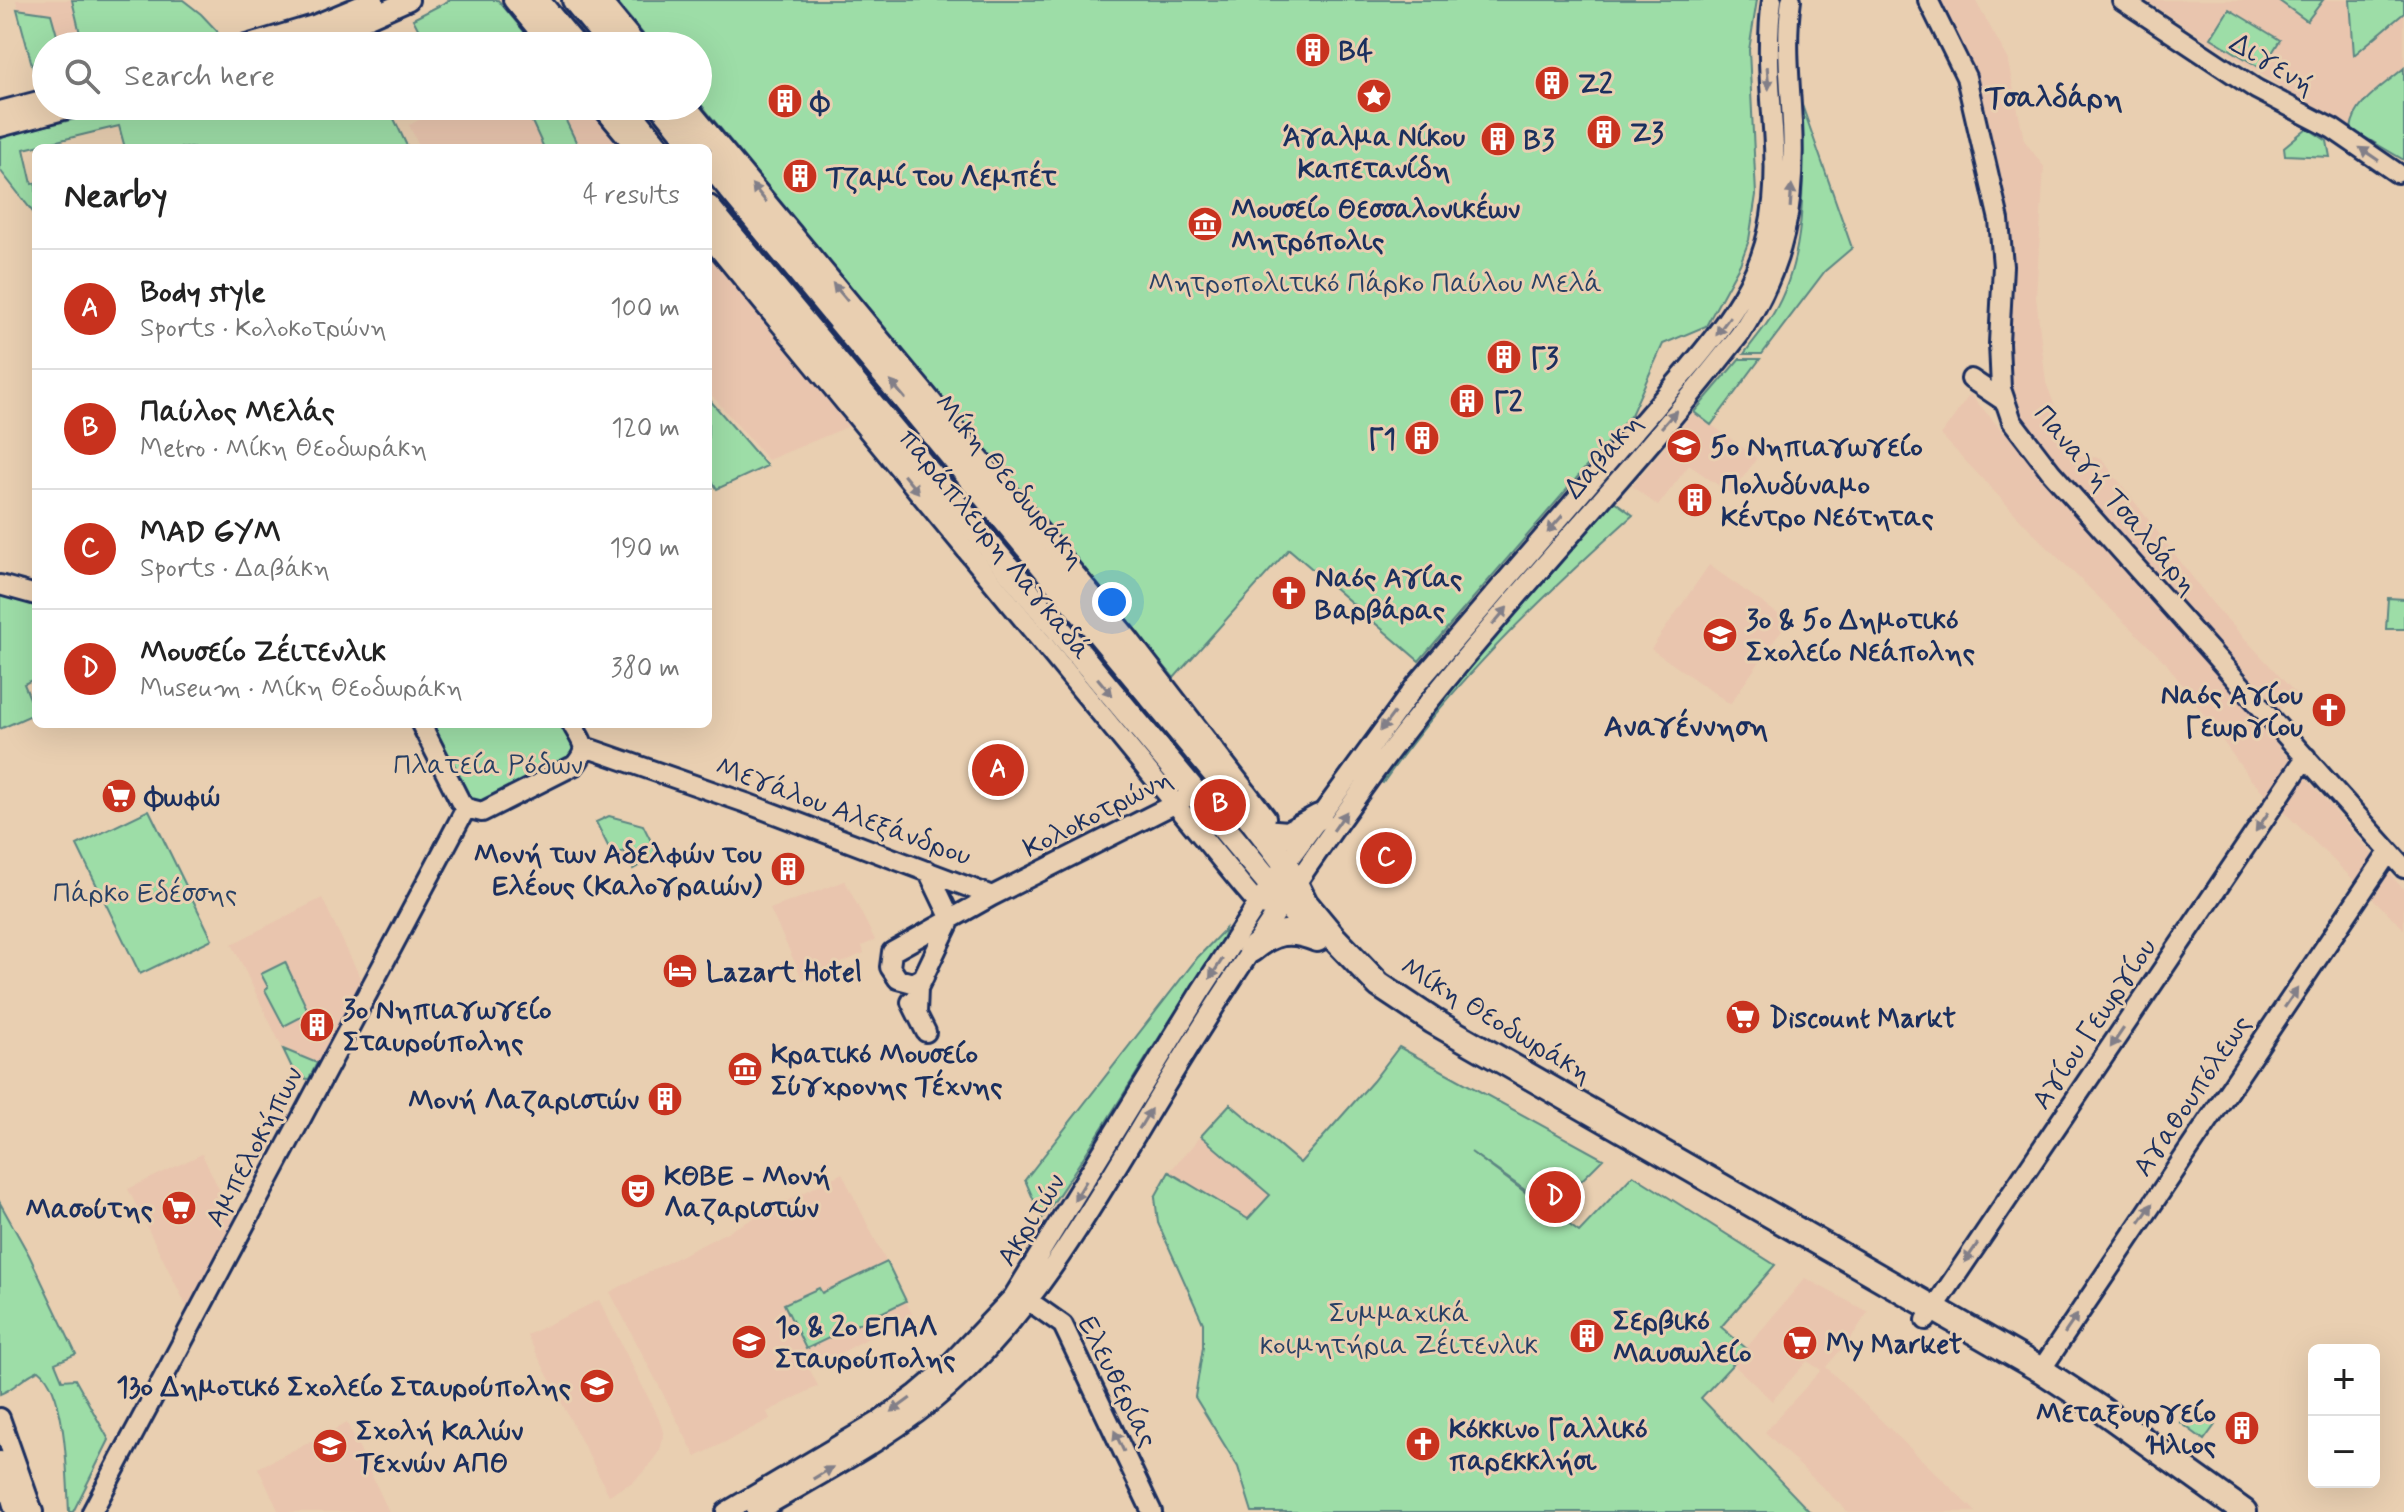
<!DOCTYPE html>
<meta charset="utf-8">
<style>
body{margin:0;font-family:Mynerve,sans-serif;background:#f2f2f2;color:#222}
.controls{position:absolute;right:24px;bottom:24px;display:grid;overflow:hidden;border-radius:12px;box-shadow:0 8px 32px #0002}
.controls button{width:72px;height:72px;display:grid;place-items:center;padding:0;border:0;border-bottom:2px solid #e0e0e0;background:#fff;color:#222;font:40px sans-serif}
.you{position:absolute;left:1112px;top:602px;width:28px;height:28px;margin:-20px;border:6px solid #fff;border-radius:50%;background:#1a73e8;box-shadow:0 0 0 12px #1a73e833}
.badge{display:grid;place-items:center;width:52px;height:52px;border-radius:50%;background:#c8321e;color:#fff;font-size:26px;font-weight:700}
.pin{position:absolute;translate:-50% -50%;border:4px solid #fff;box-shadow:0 2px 8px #0006}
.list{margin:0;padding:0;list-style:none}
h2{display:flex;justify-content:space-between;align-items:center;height:104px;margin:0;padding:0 32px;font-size:34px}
h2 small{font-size:26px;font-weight:400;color:#767676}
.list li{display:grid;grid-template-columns:52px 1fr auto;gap:24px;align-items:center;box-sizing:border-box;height:120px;padding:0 32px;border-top:2px solid #e0e0e0}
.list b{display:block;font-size:30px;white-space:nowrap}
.list p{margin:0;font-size:26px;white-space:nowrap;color:#767676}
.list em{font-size:26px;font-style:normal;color:#767676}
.icon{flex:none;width:44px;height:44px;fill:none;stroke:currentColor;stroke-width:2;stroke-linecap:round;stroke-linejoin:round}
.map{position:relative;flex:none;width:2404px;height:1512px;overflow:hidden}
.search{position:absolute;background:#fff;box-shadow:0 8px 32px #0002;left:32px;top:32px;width:680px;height:88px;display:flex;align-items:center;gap:20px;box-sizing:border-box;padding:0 28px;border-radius:44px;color:#767676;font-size:30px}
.panel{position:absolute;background:#fff;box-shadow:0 8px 32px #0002;left:32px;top:144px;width:680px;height:584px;border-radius:12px}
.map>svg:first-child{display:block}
.built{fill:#e9c5ae}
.green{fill:#9ddda7;stroke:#5c8682;stroke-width:2}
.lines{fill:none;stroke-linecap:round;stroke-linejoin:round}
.secondary-casing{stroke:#1b2f5e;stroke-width:24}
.highway-casing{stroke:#1b2f5e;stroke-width:30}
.secondary{stroke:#e9cfb1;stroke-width:18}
.highway{stroke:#e9cfb1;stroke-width:24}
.oneway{fill:#827f88}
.labels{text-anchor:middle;stroke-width:6;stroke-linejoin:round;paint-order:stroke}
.poi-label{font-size:28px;font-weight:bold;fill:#1b2f5e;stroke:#e9cfb1;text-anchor:start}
.street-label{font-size:28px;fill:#1b2f5e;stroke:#e9cfb1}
.park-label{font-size:28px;fill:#284065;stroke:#e9cfb1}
.neighbourhood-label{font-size:30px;font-weight:bold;fill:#1b2f5e;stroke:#e9cfb1}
</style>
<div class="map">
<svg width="2404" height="1512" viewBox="0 0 2404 1512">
<rect width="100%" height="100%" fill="#e9cfb1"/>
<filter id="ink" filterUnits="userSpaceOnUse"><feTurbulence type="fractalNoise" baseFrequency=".0125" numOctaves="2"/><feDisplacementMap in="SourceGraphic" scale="16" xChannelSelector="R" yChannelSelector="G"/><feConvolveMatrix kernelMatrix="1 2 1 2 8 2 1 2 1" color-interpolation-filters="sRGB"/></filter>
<g filter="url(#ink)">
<!-- built -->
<path class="built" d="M16 0H183L201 14 217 31 221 46H46V89L39 91Z
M1934 0H1975L2007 57 2024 140 2044 167 2036 297 2046 383 2074 455 2101 458 2213 604 2296 694 2261 726 2404 890V929L2251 780 2166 663 2038 538 1941 435 1970 394 2005 434 2019 416 2006 373 2014 247 1990 150Z
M2144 0H2404V160L2290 93Z
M448 106H586L620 148H420L409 125Z
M708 250 852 425 768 460 708 391Z
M1694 412 1757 458 1731 494 1689 465 1658 506 1632 486Z
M1709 565 1788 621 1730 704 1651 649Z
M845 881 875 940 862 946 864 953 803 980 770 909Z
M322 898 362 981 309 1079 297 1078 232 944Z
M1230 1104 1300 1163 1248 1220 1169 1172Z
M202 1154 235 1222 189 1311 128 1189Z
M842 1173 912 1314 810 1370 818 1386 767 1412 770 1419 696 1457 610 1292Z
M1805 1278 1868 1312 1851 1338 1826 1367 1976 1512H1848L1765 1432 1821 1370 1807 1361 1772 1401 1733 1364Z
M599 1300 659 1419 664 1435 660 1450 648 1467 633 1482 609 1495 527 1335Z
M347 1423 389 1512H279L258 1468Z"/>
<!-- green -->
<path class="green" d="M72 0H183L201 14 217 31 221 46H83Z
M450 0H498L536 46H427L413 19Z
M615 0H1757L1749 50 1756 195 1749 240 1740 264 1706 326 1663 344 1631 415 1419 661 1289 549 1174 678 1022 497 698 101V46H653Z
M2278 0H2323L2307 21Z
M2350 0H2404V13L2354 55Z
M17 9 51 14 60 46H46V89L39 91Z
M2229 9 2280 40 2262 69 2211 38Z
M2404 68V160L2351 129C2354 102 2385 85 2404 68Z
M1802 105 1852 248 1825 271 1762 354H1744C1753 341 1765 328 1773 314 1809 255 1803 171 1802 105Z
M132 106H388L408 148H125L119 126 24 149 32 184 36 183V216L0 170V140L6 135Z
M542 106H559L579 148H544L528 113Z
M2307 128 2327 141 2330 157 2285 155 2284 147Z
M1739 359H1760L1711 425 1694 412Z
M708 398 767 466 717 489 708 474Z
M1614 501 1633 515C1543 596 1452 683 1383 783L1379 781 1444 694Z
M0 593 36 603V678L24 684 36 713 0 729Z
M2388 598 2404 599V629H2386Z
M424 724H572L583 755 477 811Z
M149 810 212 939 140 974 77 845Z
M609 816 643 825 658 855 633 869 624 851 613 856 596 822Z
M1225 929 1222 941C1159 1032 1106 1128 1042 1219L1025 1180 1198 957Z
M285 962 309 1013 284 1026 265 990 268 987 261 974Z
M1399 1047 1603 1159 1569 1193 1554 1182 1539 1200 1471 1152 1579 1232 1633 1175 1775 1265 1721 1327 1747 1349 1701 1398 1810 1512H1252L1238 1467 1195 1397 1203 1347V1323L1158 1223 1155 1197 1169 1172 1248 1219 1270 1195 1201 1136 1230 1104 1300 1163 1373 1081Z
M283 1049 317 1063 309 1079 297 1078Z
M0 1203 29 1255 76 1354 55 1363 62 1380 75 1379 109 1440 73 1512H69C67 1479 67 1391 39 1370 24 1376 14 1389 0 1394Z
M887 1262 906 1301 806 1349 784 1304 819 1288 822 1293Z
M2191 1408 2215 1425 2204 1440 2180 1422Z"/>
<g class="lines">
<defs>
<path id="secondary" d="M513 0 551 46
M600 0 638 46
M1928 0 1966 77 1999 220 2003 266 1999 343 2001 389 2012 421 2051 472 2404 868
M2122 0 2256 89 2333 129 2397 173
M243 46 314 25 374 0
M290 46 355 24 409 0
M601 106 636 148
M687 106 1129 639 1266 817 1263 832
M0 111 46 99
M0 127 78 106
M708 236 1241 884 1258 904 1266 906
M1971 379 2004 401
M0 585 36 595
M421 724 460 801 466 808 482 812 575 765C590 747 582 743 572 724
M585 747 746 803 992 896
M928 871 951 919
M924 977 913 983 898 979 890 967 892 952 992 896 1194 794 1206 790H1229
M911 1002 926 1032
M917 1013 918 988 951 919
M1019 1294 1063 1325 1152 1512
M1926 1320 2306 757
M2041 1370 2389 852
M0 1418 33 1512
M0 1461 15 1512
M92 1512 466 808
M726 1512 881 1420 915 1395 943 1371 1013 1297 1201 991 1270 885 1416 685 1689 368C1759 285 1781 238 1773 128 1770 85 1766 44 1772 0
M756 1512C822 1473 894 1437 951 1385 1045 1300 1106 1182 1172 1075 1234 973 1301 874 1371 777 1484 622 1622 486 1740 334 1785 267 1796 203 1792 123 1790 82 1785 41 1791 0"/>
<path id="highway" d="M536 0 574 46
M575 0 613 46
M624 106 658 148
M663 106 697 148
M708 161 1229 790 1285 863 1305 903 1334 938 1379 985 1433 1021 2041 1370 2099 1408 2244 1512
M708 208 1308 929
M1263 832 1288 834 1319 817
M1251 950C1273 931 1290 928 1317 939"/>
</defs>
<!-- secondary casing -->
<use href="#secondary" class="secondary-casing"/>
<!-- highway casing -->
<use href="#highway" class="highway-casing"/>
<!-- secondary -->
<use href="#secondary" class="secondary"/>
<!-- highway -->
<use href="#highway" class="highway"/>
</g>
<!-- one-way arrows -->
<defs><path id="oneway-solid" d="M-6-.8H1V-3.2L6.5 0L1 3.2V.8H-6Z" transform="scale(2)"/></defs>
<g class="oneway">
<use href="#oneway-solid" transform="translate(1768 78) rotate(86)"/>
<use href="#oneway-solid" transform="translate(2369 154) rotate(-146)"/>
<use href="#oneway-solid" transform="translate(759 193) rotate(-129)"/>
<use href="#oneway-solid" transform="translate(1791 196) rotate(-86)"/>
<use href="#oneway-solid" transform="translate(840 292) rotate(-130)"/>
<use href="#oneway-solid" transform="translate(1723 326) rotate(126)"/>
<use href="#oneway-solid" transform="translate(898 390) rotate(-130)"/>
<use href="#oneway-solid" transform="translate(1669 419) rotate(-49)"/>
<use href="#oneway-solid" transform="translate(911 484) rotate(50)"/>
<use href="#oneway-solid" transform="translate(1555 524) rotate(131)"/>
<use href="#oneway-solid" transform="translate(1500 616) rotate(-50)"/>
<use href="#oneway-solid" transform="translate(1105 687) rotate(50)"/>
<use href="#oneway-solid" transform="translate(1387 722) rotate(127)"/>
<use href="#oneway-solid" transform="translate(1340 821) rotate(-55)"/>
<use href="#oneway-solid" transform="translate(2262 822) rotate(124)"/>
<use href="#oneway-solid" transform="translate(1216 969) rotate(123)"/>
<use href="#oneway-solid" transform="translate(2291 998) rotate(-56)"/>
<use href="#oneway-solid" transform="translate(2117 1038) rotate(124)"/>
<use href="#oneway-solid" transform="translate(1145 1119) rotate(-59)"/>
<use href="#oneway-solid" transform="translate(1080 1191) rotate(121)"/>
<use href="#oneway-solid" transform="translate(2146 1213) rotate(-56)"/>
<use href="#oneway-solid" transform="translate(1971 1253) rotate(124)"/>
<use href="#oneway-solid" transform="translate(2071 1324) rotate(-56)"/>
<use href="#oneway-solid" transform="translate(901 1405) rotate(144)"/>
<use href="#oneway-solid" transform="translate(1119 1441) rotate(-115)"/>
<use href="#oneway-solid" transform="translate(823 1473) rotate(-31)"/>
</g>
</g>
<!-- icons -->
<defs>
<symbol id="building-disc" viewBox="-11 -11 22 22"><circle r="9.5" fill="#c8321e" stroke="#e9cfb1"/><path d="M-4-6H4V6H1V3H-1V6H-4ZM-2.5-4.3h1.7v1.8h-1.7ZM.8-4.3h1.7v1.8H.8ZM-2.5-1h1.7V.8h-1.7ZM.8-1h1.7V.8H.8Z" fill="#fff"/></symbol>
<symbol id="sight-disc" viewBox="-11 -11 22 22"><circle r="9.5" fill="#c8321e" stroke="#e9cfb1"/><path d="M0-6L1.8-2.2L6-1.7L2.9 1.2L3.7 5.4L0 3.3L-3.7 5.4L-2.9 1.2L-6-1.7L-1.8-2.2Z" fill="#fff"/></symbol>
<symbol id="museum-disc" viewBox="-11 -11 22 22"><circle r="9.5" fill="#c8321e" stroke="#e9cfb1"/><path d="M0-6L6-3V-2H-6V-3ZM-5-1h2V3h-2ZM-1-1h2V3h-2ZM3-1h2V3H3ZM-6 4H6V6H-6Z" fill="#fff"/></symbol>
<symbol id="school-disc" viewBox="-11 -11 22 22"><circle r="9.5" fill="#c8321e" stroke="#e9cfb1"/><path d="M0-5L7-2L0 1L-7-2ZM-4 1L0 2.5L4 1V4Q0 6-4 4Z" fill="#fff"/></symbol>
<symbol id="church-disc" viewBox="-11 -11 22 22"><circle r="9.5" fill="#c8321e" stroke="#e9cfb1"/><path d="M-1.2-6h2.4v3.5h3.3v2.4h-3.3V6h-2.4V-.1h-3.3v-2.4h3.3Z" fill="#fff"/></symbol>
<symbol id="supermarket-disc" viewBox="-11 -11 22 22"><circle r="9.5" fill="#c8321e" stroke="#e9cfb1"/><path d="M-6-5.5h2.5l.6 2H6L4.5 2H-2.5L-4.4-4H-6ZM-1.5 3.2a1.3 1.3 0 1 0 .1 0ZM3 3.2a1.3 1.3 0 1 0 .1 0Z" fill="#fff"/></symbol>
<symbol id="hotel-disc" viewBox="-11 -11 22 22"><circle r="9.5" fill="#c8321e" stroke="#e9cfb1"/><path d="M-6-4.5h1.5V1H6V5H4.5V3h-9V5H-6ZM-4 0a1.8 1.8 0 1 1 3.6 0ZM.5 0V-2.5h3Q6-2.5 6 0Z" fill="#fff"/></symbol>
<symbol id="theatre-disc" viewBox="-11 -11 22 22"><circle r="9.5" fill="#c8321e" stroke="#e9cfb1"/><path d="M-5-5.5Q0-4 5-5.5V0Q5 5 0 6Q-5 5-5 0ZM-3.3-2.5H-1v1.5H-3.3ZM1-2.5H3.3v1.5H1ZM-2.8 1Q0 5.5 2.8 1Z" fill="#fff"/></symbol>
<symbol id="university-disc" viewBox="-11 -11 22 22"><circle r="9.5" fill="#c8321e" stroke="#e9cfb1"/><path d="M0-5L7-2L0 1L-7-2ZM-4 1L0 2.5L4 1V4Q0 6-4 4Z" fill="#fff"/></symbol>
</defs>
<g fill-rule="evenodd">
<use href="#building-disc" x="1293" y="30" width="40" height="40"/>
<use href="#building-disc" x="1532" y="63" width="40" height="40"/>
<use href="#sight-disc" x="1354" y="76" width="40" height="40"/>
<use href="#building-disc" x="765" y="81" width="40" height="40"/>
<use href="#building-disc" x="1584" y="112" width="40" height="40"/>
<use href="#building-disc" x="1478" y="119" width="40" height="40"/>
<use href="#building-disc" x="780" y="156" width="40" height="40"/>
<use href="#museum-disc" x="1185" y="204" width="40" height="40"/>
<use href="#building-disc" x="1484" y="337" width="40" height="40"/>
<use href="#building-disc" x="1447" y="381" width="40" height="40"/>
<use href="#building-disc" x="1402" y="418" width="40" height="40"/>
<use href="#school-disc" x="1664" y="426" width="40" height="40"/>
<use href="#building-disc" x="1675" y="480" width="40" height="40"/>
<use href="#church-disc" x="1269" y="573" width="40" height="40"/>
<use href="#school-disc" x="1700" y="615" width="40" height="40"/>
<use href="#church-disc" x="2309" y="690" width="40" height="40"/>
<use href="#supermarket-disc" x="99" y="776" width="40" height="40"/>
<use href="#building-disc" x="768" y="849" width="40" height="40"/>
<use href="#hotel-disc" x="660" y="951" width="40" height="40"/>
<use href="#supermarket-disc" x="1723" y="997" width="40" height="40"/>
<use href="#building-disc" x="297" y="1005" width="40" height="40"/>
<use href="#museum-disc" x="725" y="1049" width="40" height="40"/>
<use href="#building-disc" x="645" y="1079" width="40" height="40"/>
<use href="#theatre-disc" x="618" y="1171" width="40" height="40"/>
<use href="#supermarket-disc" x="159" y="1188" width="40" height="40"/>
<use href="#building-disc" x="1567" y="1316" width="40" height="40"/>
<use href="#school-disc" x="729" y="1322" width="40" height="40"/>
<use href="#supermarket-disc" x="1780" y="1323" width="40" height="40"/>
<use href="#school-disc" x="577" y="1366" width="40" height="40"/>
<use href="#building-disc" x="2222" y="1408" width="40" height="40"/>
<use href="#church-disc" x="1403" y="1424" width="40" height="40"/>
<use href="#university-disc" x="310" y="1426" width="40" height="40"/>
</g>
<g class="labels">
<!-- poi labels -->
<g class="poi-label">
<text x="1339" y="60">Β4</text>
<text x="1578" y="93">Ζ2</text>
<text x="811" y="111">Φ</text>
<text x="1630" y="142">Ζ3</text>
<text x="1374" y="146" text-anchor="middle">Άγαλμα Νίκου<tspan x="1374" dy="32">Καπετανίδη</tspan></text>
<text x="1524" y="149">Β3</text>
<text x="826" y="186">Τζαμί του Λεμπέτ</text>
<text x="1231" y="218">Μουσείο Θεσσαλονικέων<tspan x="1231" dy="32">Μητρόπολις</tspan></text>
<text x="1530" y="367">Γ3</text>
<text x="1493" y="411">Γ2</text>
<text x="1396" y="448" text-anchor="end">Γ1</text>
<text x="1710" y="456">5ο Νηπιαγωγείο</text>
<text x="1721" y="494">Πολυδύναμο<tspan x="1721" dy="32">Κέντρο Νεότητας</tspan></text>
<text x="1315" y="587">Ναός Αγίας<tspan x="1315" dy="32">Βαρβάρας</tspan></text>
<text x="1746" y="629">3ο &amp; 5ο Δημοτικό<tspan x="1746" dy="32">Σχολείο Νεάπολης</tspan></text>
<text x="2303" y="704" text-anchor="end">Ναός Αγίου<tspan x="2303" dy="32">Γεωργίου</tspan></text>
<text x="145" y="806">Φωφώ</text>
<text x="762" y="863" text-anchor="end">Μονή των Αδελφών του<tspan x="762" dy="32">Ελέους (Καλογραιών)</tspan></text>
<text x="706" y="981">Lazart Hotel</text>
<text x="343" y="1019">3ο Νηπιαγωγείο<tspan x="343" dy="32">Σταυρούπολης</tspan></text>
<text x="1769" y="1027">Discount Markt</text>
<text x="771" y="1063">Κρατικό Μουσείο<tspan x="771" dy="32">Σύγχρονης Τέχνης</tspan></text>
<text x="639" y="1109" text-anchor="end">Μονή Λαζαριστών</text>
<text x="664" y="1185">ΚΘΒΕ - Μονή<tspan x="664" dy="32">Λαζαριστών</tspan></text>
<text x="153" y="1218" text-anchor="end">Μασούτης</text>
<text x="1613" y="1330">Σερβικό<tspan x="1613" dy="32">Μαυσωλείο</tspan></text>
<text x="775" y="1336">1ο &amp; 2ο ΕΠΑΛ<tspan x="775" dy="32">Σταυρούπολης</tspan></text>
<text x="1826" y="1353">My Market</text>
<text x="571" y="1396" text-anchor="end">13ο Δημοτικό Σχολείο Σταυρούπολης</text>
<text x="2216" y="1422" text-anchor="end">Μεταξουργείο<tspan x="2216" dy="32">Ήλιος</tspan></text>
<text x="1449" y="1438">Κόκκινο Γαλλικό<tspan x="1449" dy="32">παρεκκλήσι</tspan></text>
<text x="356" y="1440">Σχολή Καλών<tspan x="356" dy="32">Τεχνών ΑΠΘ</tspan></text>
</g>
<!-- street labels -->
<g class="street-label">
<text transform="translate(2273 63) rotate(31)" y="10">Διγενή</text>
<text transform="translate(1602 455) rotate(-49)" y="10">Δαβάκη</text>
<text transform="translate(1011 480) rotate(50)" y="10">Μίκη Θεοδωράκη</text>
<text transform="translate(2117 499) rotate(50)" y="10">Παναγή Τσαλδάρη</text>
<text transform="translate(996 543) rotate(51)" y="10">παράπλευρη Λαγκαδά</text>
<text transform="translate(844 810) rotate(20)" y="10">Μεγάλου Αλεξάνδρου</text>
<text transform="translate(1097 812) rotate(-27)" y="10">Κολοκοτρώνη</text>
<text transform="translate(1497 1019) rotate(31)" y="10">Μίκη Θεοδωράκη</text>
<text transform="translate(2093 1023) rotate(-56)" y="10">Αγίου Γεωργίου</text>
<text transform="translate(2191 1095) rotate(-56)" y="10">Αγαθουπόλεως</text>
<text transform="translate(253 1146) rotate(-62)" y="10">Αμπελοκήπων</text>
<text transform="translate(1030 1219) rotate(-58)" y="10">Ακριτών</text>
<text transform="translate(1119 1381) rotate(63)" y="10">Ελευθερίας</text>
</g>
<!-- park labels -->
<g class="park-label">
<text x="1375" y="292">Μητροπολιτικό Πάρκο Παύλου Μελά</text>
<text x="488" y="774">Πλατεία Ρόδων</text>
<text x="145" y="902">Πάρκο Εδέσσης</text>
<text x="1399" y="1322">Συμμαχικά<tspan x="1399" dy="32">κοιμητήρια Ζέιτενλικ</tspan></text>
</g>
<!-- neighbourhood labels -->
<g class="neighbourhood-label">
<text x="2054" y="107">Τσαλδάρη</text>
<text x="1686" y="736">Αναγέννηση</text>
</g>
</g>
</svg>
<div class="controls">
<button>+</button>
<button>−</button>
</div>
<div class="you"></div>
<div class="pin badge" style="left:998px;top:770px">A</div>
<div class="pin badge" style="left:1220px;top:805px">B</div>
<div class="pin badge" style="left:1386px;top:858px">C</div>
<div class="pin badge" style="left:1555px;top:1197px">D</div>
<div class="search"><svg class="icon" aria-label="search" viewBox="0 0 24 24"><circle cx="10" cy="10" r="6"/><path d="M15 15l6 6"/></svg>Search here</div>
<section class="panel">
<h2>Nearby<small>4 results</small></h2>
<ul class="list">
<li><span class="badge">A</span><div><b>Body style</b><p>Sports · Κολοκοτρώνη</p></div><em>100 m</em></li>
<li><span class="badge">B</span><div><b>Παύλος Μελάς</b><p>Metro · Μίκη Θεοδωράκη</p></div><em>120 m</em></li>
<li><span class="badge">C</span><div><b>MAD GYM</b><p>Sports · Δαβάκη</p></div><em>190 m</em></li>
<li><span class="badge">D</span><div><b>Μουσείο Ζέιτενλικ</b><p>Museum · Μίκη Θεοδωράκη</p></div><em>380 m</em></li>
</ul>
</section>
</div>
